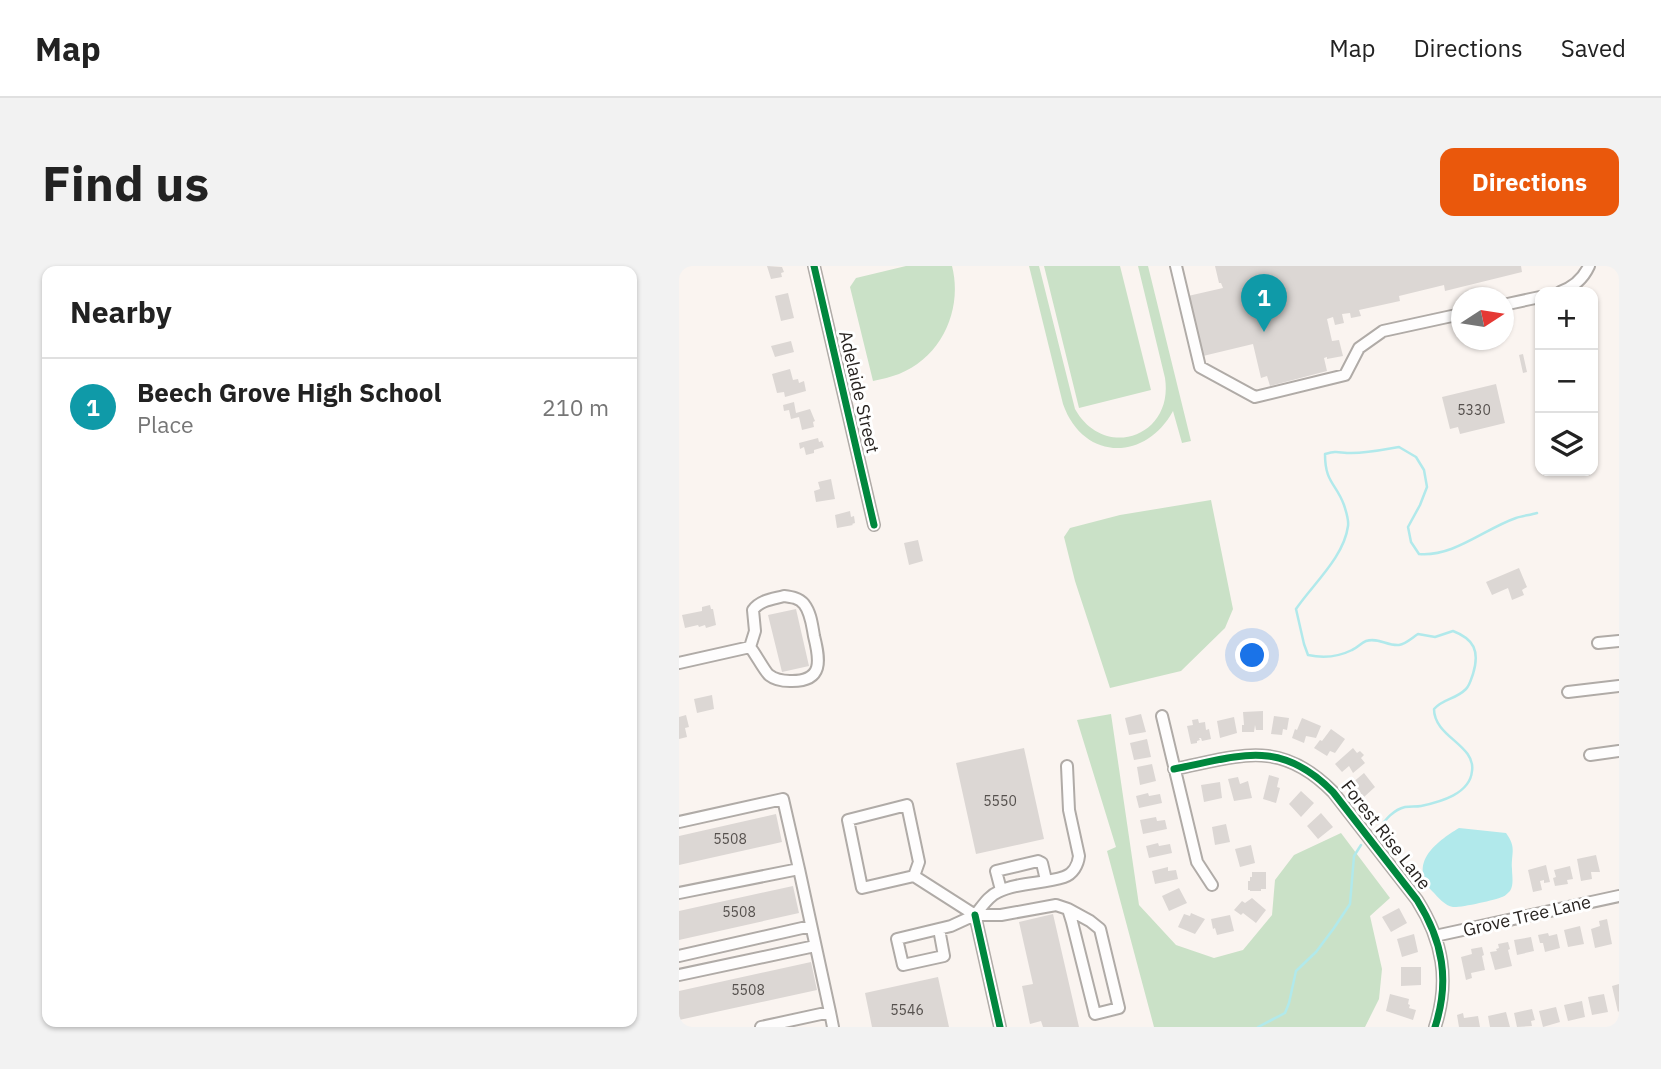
<!DOCTYPE html>
<meta charset="utf-8">
<style>
body{margin:0;font-family:"IBM Plex Sans",sans-serif;background:#f2f2f2;color:#222}
.controls{position:absolute;right:21px;top:21px;display:grid;overflow:hidden;border-radius:14px;box-shadow:0 2px 5px #0004}
.controls button{width:63px;height:63px;display:grid;place-items:center;padding:0;border:0;border-bottom:2px solid #e0e0e0;background:#fff;color:#222;font:35px sans-serif}
.compass{position:absolute;left:772px;top:21px;width:63px;height:63px;border-radius:50%;background:#fff;box-shadow:0 2px 5px #0004;rotate:78deg}
.you{position:absolute;left:574px;top:390px;width:24px;height:24px;margin:-18px;border:5px solid #fff;border-radius:50%;background:#1a73e8;box-shadow:0 0 0 10px #1a73e833}
.badge{display:grid;place-items:center;width:46px;height:46px;border-radius:50%;background:#ea580c;color:#fff;font-size:23px;font-weight:700}
.pin{position:absolute;translate:-50% -58px;filter:drop-shadow(0 2px 4px #0008)}
.pin::after{content:'';position:absolute;top:37px;width:24px;height:21px;background:inherit;clip-path:polygon(0 0,100% 0,50% 100%)}
.list{margin:0;padding:0;list-style:none}
h2{display:flex;justify-content:space-between;align-items:center;height:91px;margin:0;padding:0 28px;font-size:30px}
h2 small{font-size:23px;font-weight:400;color:#767676}
.list li{display:grid;grid-template-columns:46px 1fr auto;gap:21px;align-items:center;box-sizing:border-box;height:98px;padding:0 28px;border-top:2px solid #e0e0e0}
.list b{display:block;font-size:26px;white-space:nowrap}
.list p{margin:0;font-size:23px;white-space:nowrap;color:#767676}
.list em{font-size:23px;font-style:normal;color:#767676}
.icon{flex:none;width:38px;height:38px;fill:none;stroke:currentColor;stroke-width:2;stroke-linecap:round;stroke-linejoin:round}
.map{position:relative;flex:none;width:940px;height:761px;overflow:hidden;border-radius:14px}
header{display:flex;align-items:center;gap:42px;box-sizing:border-box;height:98px;padding:0 35px;background:#fff;border-bottom:2px solid #e0e0e0}
header strong{font-size:33px}
nav{display:flex;gap:38px;margin-inline-start:auto;font-size:24px}
.intro{display:flex;align-items:center;justify-content:space-between;box-sizing:border-box;height:168px;padding:0 42px}
h1{margin:0;font-size:49px}
.button{padding:18px 32px;border-radius:14px;background:#ea580c;color:#fff;font-size:24px;font-weight:700}
main{display:flex;gap:42px;padding:0 42px}
aside{flex:1;background:#fff;border-radius:14px;box-shadow:0 2px 5px #0004}
.map>svg:first-child{display:block}
.green{fill:#cae1c7}
.water{fill:#b1e9eb}
.lines{fill:none;stroke-linecap:round;stroke-linejoin:round}
.stream{stroke:#b1e9eb;stroke-width:2.5}
.building{fill:#dcd7d4}
.minor-casing{stroke:#b0aba7;stroke-width:14}
.minor{stroke:#fefdfd;stroke-width:10}
.cycleway-casing{stroke:#fff;stroke-width:11}
.cycleway{stroke:#00873e;stroke-width:7}
.labels{text-anchor:middle;stroke-width:6;stroke-linejoin:round;paint-order:stroke}
.number-label{font-size:14px;fill:#55504d}
.street-label{font-size:18px;fill:#282320;stroke:#fff}
</style>
<header>
<strong>Map</strong>
<nav><a>Map</a><a>Directions</a><a>Saved</a></nav>
</header>
<div class="intro"><h1>Find us</h1><a class="button">Directions</a></div>
<main>
<aside>
<h2>Nearby<small></small></h2>
<ul class="list">
<li><span class="badge" style="background:#0f9aa8">1</span><div><b>Beech Grove High School</b><p>Place</p></div><em>210 m</em></li>
</ul>
</aside>
<div class="map">
<svg width="940" height="761" viewBox="0 0 940 761">
<rect width="100%" height="100%" fill="#faf4f0"/>
<!-- green -->
<path class="green" d="M227 0H273C284 43 263 91 220 108 212 111 203 113 194 115L171 21 177 12Z
M350 0H360L396 143C425 195 495 171 486 112L459 0H469L512 175 503 177 494 145C466 196 404 195 384 138Z
M365 0H441L472 124 400 142Z
M532 234 554 343 546 362 502 405 431 422 396 315 385 271 391 262 441 249Z
M432 448 460 639 497 679 535 692 564 684 593 649 596 614 615 589 662 567 711 632 691 650 703 703 700 733 686 761H475L428 585 437 581 398 454Z"/>
<!-- water -->
<path class="water" d="M780 562 827 567C838 582 832 587 833 603 833 610 835 619 831 625 829 627 825 631 823 631 817 634 780 642 774 641 766 640 759 631 753 625 729 597 757 576 780 562Z"/>
<g class="lines">
<!-- stream -->
<path class="stream" d="M698 565C705 556 713 544 726 541 731 540 737 541 742 540 761 536 791 528 793 505 797 479 755 471 755 443 765 432 776 434 787 423 791 419 792 413 794 408 801 385 795 373 774 365L756 371 739 368C734 371 727 378 720 379 708 380 699 371 687 375 682 377 678 382 673 384 659 391 643 392 629 389L625 378 617 343C634 318 665 291 669 260 670 254 667 245 665 239 657 217 646 217 646 188 658 185 657 186 668 187 685 188 703 184 720 181L737 191 745 204 748 221 741 239 729 261 732 276 740 288C775 291 805 263 837 252 843 250 851 249 858 247
M579 761 606 747 610 737 617 705 637 686 655 662 671 638 675 590 682 579"/>
</g>
<!-- building -->
<path class="building" d="M88 0 103 1 105 6 102 7 103 11 92 13Z
M536 0H842L843 6 766 25 765 19 720 30 721 35 680 44 682 50 672 52 671 47 663 48 665 57 656 59 654 51 648 53 653 75 660 74 664 90 648 93V91L645 92 648 105 591 120 588 110 582 112 574 78 524 90 509 30 544 22 542 17H540Z
M109 27 115 52 102 55 96 30Z
M112 75 115 86 96 91 92 80Z
M844 88 848 106 844 107 840 89Z
M111 103 114 114 119 113 120 117 125 115 127 125 106 131 105 126 98 127 93 108Z
M817 118 826 157 781 168 779 161 771 163 763 131Z
M115 136 117 147 131 143 136 155 134 156 135 161 123 164 120 151 112 153 110 144 105 145 104 139Z
M139 172 140 176 143 175 145 181 135 184V187L127 189 125 181 121 183 120 177Z
M152 213 156 233 137 236 135 225 141 223 139 216Z
M171 245 172 251 175 250 176 257 173 258 174 259 158 262 156 249Z
M239 274 244 295 230 299 225 277Z
M840 302 848 321 843 324 845 329 833 334 829 322 813 329 807 316Z
M31 339 32 343H34L37 359 27 362 26 359 20 361 19 359 6 362 3 349 23 345V341Z
M117 343 130 400 103 406 89 349Z
M33 429 35 443 18 447 15 433Z
M584 445V464H577L576 459 575 466H563V459H565L564 446Z
M462 448 467 466 450 469 446 452Z
M7 449 10 461 6 462 8 471 0 473V451Z
M595 450 610 452 608 464 604 463 603 469 592 468Z
M555 451 558 467 541 472 538 455Z
M623 452 642 460 637 472 627 470 625 477 613 472 616 463 618 464Z
M519 453 520 457 526 456 527 464 530 463 532 473 523 475 522 472H520L521 474 518 475V477L512 478 508 460 514 459 513 454Z
M652 463 666 473 656 487 651 485 648 490 635 482 641 474 643 475Z
M468 473 472 491 455 494 451 477Z
M345 482 365 573 297 588 277 497Z
M674 482 678 487 681 485 685 489 682 492 686 497 674 507 670 500 663 506 656 498Z
M473 498 477 515 461 519 458 501Z
M685 507 696 521 685 531 673 517Z
M590 509 600 512 598 521 601 522 597 537 584 533Z
M559 511 561 518 569 515 573 532 555 535 549 513Z
M541 516 543 532 525 536 522 519Z
M622 525 635 537 622 551 610 538Z
M469 527 470 530 481 528 483 537 460 542 457 530Z
M642 547 654 561 639 573 628 560Z
M97 548 103 576 0 599V570Z
M477 551 478 555 486 554 488 563 464 568 461 554Z
M547 558 551 576 536 579 533 561Z
M479 577 480 580 491 578 493 587 470 592 467 580Z
M572 579 576 597 561 601 556 583Z
M917 589 921 606H912L913 613 902 615 898 593Z
M867 599 871 616 865 617V614L861 615 863 624 854 626 849 604Z
M891 600 894 613 888 614 889 618 876 620 874 612 877 611 875 604Z
M489 601V605L497 604 499 613 476 618 473 605Z
M573 606H587V623H582V625H571V624H569V615H571V611H573Z
M114 620 120 647 0 674V645Z
M500 622 508 637 490 645 483 630Z
M573 632 587 644 577 657 564 647 562 649 555 644 563 635 566 637Z
M720 642 728 657 712 666 703 651Z
M512 647 526 653 516 668 499 661 505 648 511 650Z
M374 648 400 761H364L362 755 351 758 343 720 354 718 340 656Z
M551 649 555 665 538 669 536 662 534 663 532 653Z
M928 653 933 678 916 682 912 663 921 660 920 655Z
M901 660 905 678 889 681 885 664Z
M869 667 870 670 878 668 881 682 866 686 864 677H861L859 669Z
M735 668 739 686 723 691 718 673Z
M852 671 855 685 838 689 835 674Z
M829 676 831 683 829 684 833 700 816 704 811 686 818 685 817 683 820 682 819 678Z
M803 681 805 689 803 690 806 704 792 707 793 712 787 714 782 691 793 688 792 683Z
M132 696 138 724 0 754V725Z
M722 701H742V719L722 720Z
M259 711 270 761H193L186 727Z
M940 718V745L939 746 933 720Z
M711 728 730 733 729 738 731 739 730 742 737 744 734 754 707 745Z
M925 728 929 746 913 749 909 731Z
M903 735 906 751 889 755 885 739Z
M877 741 881 756 864 761 860 745Z
M853 743 856 754 852 755 853 760 838 761 835 747Z
M827 746 831 761H811L809 750Z
M784 747 785 752 799 750 801 761H780L778 749Z"/>
<g class="lines">
<defs>
<path id="minor" d="M135 0 195 259
M497 0 521 101 576 131 666 109 680 82 704 65 782 48
M881 26C895 21 904 13 910 0
M824 39 861 31
M105 330C113 331 120 332 125 338 132 347 133 359 135 370 141 394 145 416 111 415 104 415 95 413 90 409 86 406 76 387 71 381L76 365 74 344C81 334 94 333 105 330Z
M919 377 940 375
M0 397 71 381
M889 426 940 420
M483 450 518 596 533 619
M911 489 940 485
M495 503C561 490 601 472 654 526L738 634C764 675 771 715 756 761
M0 556 104 533 120 603
M235 610 183 622 169 554 228 539 240 596 235 610 296 649
M322 624 317 605 359 595 363 597 367 614
M0 627 120 603 151 746 82 761
M296 649C303 641 309 630 319 626 339 616 364 618 385 611 394 608 399 599 400 590L390 544 388 500
M296 649 321 761
M260 663 265 690 224 699 218 673 272 660 296 649H322L377 639 389 643 393 656 416 748 440 742 421 663 411 655 389 643
M756 670 940 630
M0 690 132 660
M0 709 136 680
M151 746 154 761"/>
</defs>
<!-- minor casing -->
<use href="#minor" class="minor-casing"/>
<!-- minor -->
<use href="#minor" class="minor"/>
<defs>
<path id="cycleway" d="M135 0 195 259
M495 503C561 490 601 472 654 526L738 634C764 675 771 715 756 761
M296 649 321 761"/>
</defs>
<!-- cycleway casing -->
<use href="#cycleway" class="cycleway-casing"/>
<!-- cycleway -->
<use href="#cycleway" class="cycleway"/>
</g>
<g class="labels">
<!-- number labels -->
<g class="number-label">
<text x="795" y="149">5330</text>
<text x="321" y="540">5550</text>
<text x="51" y="578">5508</text>
<text x="60" y="651">5508</text>
<text x="69" y="729">5508</text>
<text x="228" y="749">5546</text>
</g>
<!-- street labels -->
<g class="street-label">
<text transform="translate(180 126) rotate(77)" y="6">Adelaide Street</text>
<text transform="translate(707 569) rotate(52)" y="6">Forest Rise Lane</text>
<text transform="translate(848 650) rotate(-13)" y="6">Grove Tree Lane</text>
</g>
</g>
</svg>
<div class="controls">
<button>+</button>
<button>−</button>
<button><svg class="icon" aria-label="layers" viewBox="0 0 24 24"><path d="M12 4l9 5-9 5-9-5zM3 14l9 5 9-5"/></svg></button>
</div>
<svg class="compass" viewBox="-18 -18 36 36"><path d="M0-13l5 13h-10z" fill="#e53935"/><path d="M0 13l5-13h-10z" fill="#767676"/></svg>
<div class="you"></div>
<div class="pin badge" style="left:585px;top:66px;background:#0f9aa8">1</div>
</div>
</main>
